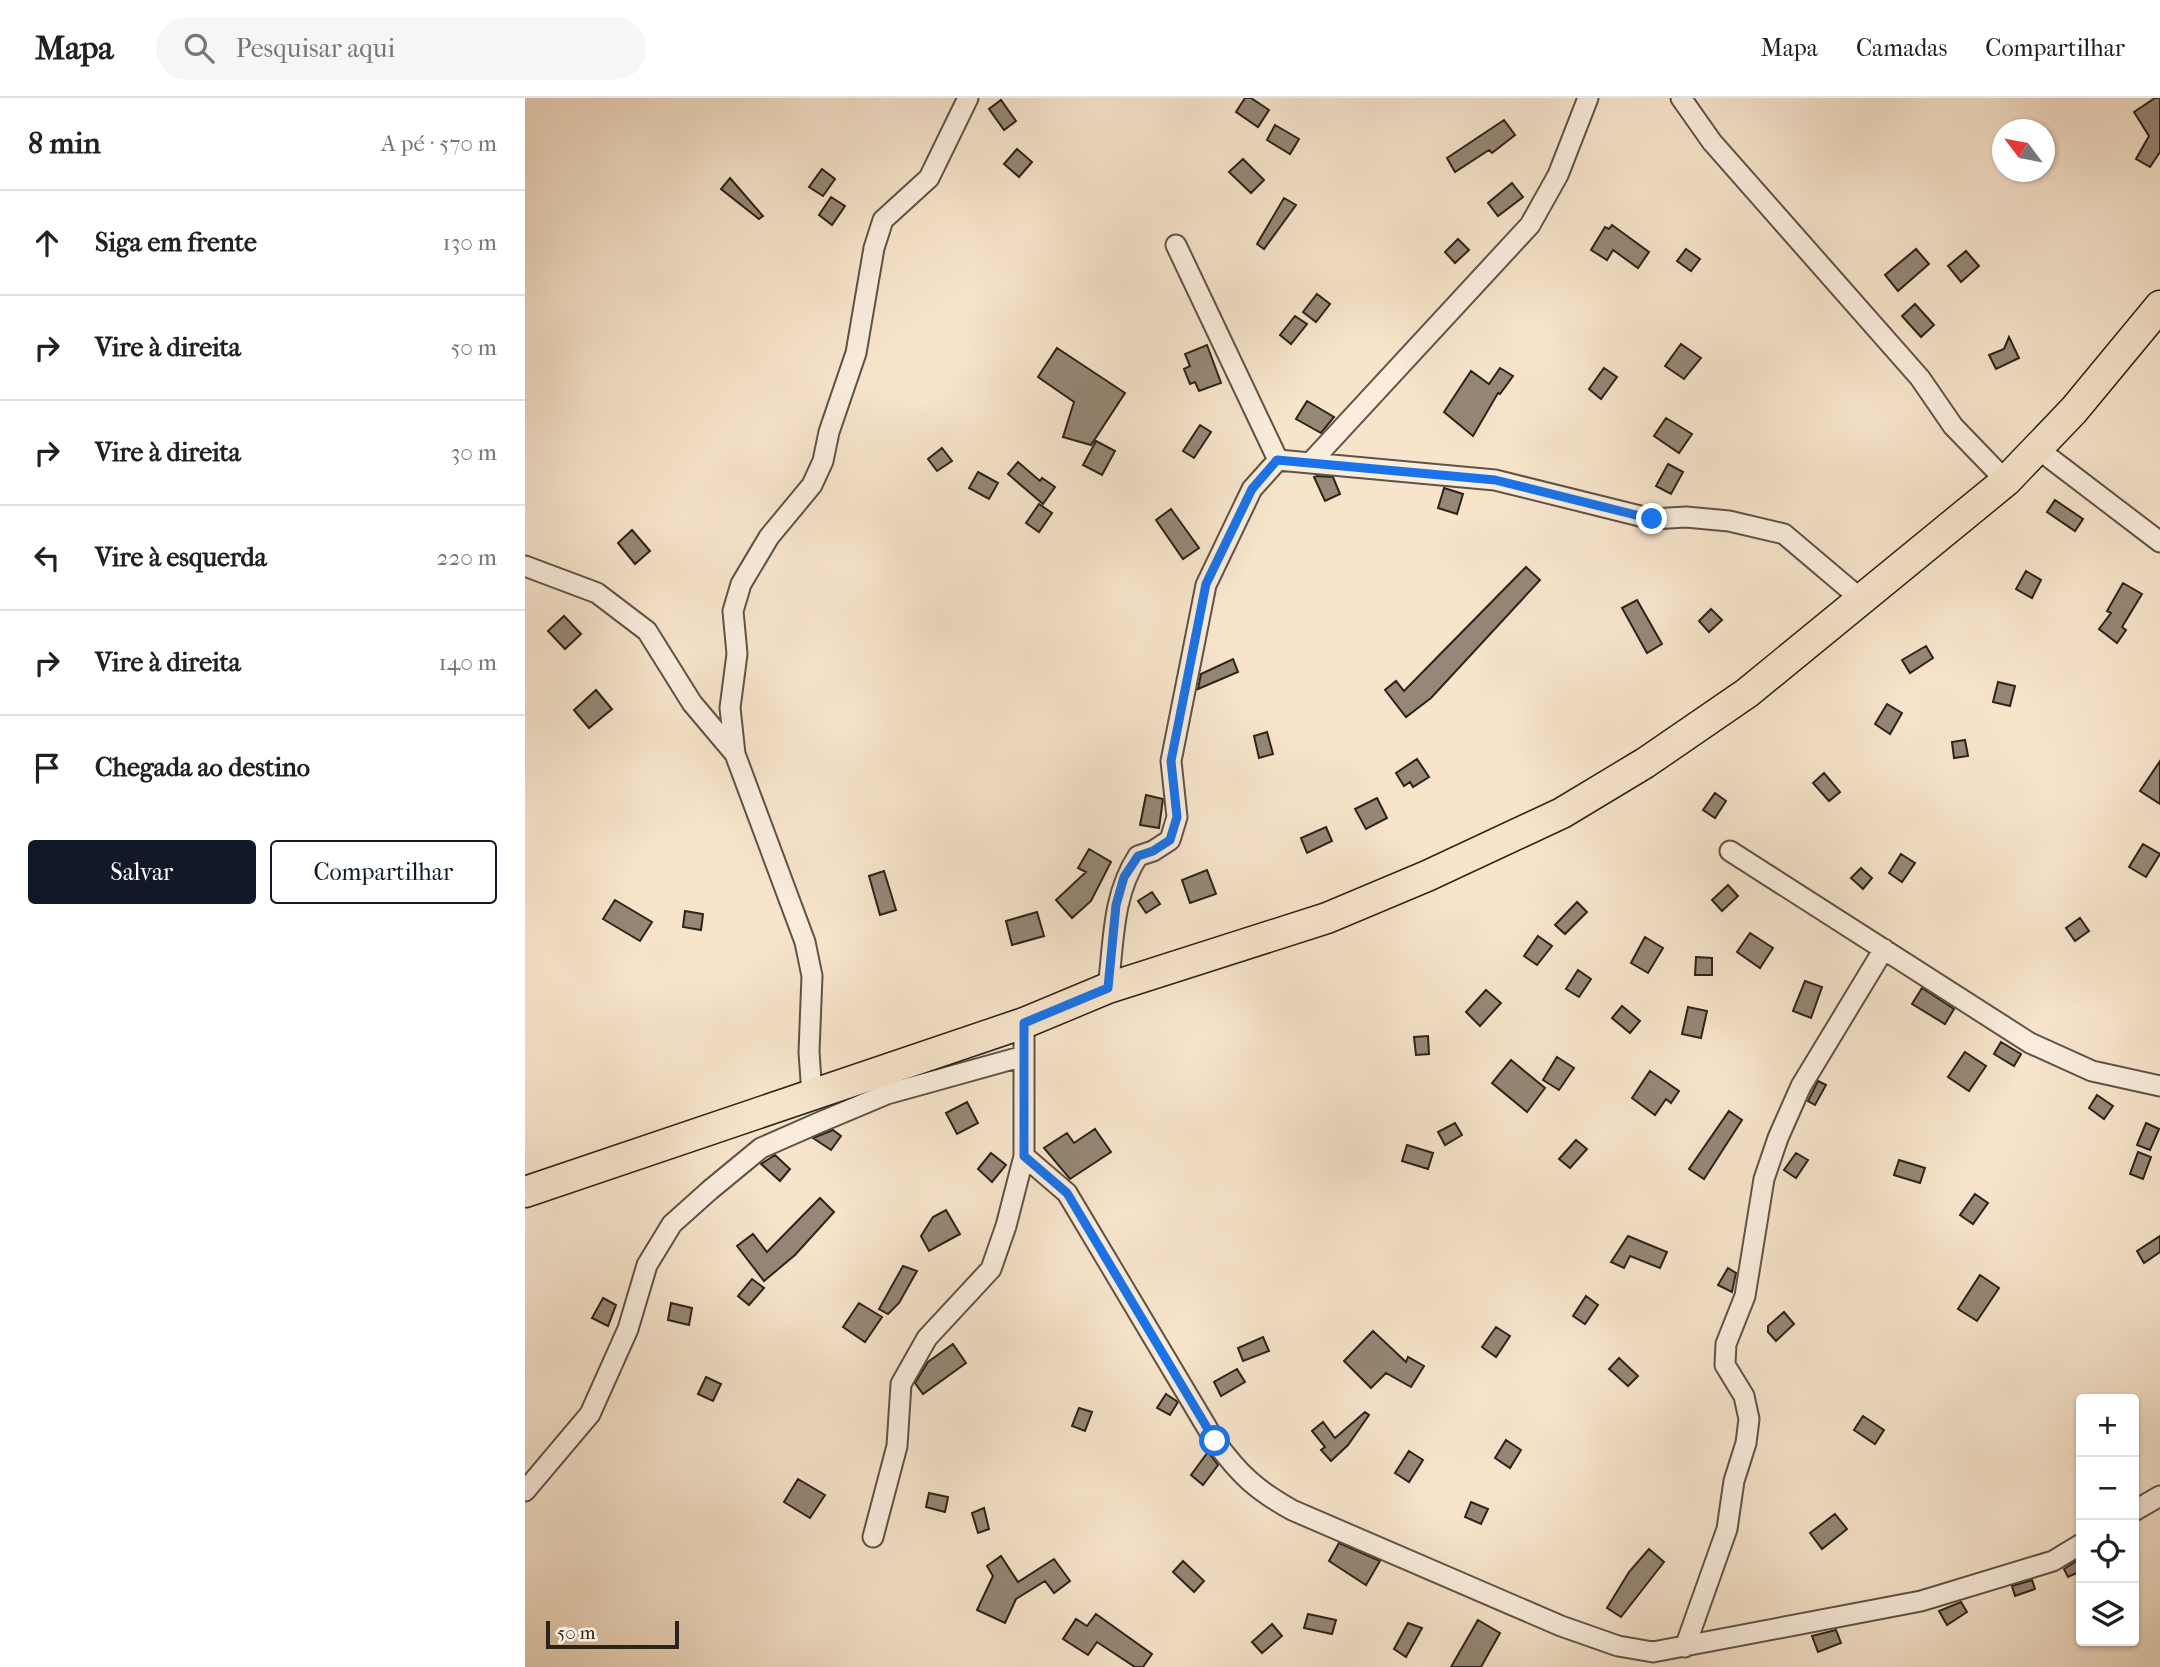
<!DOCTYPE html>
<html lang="pt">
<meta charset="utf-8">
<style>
body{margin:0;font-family:"IM FELL French Canon",serif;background:#f6f6f6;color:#202124}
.controls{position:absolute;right:21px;bottom:21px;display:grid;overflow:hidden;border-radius:7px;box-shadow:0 2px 5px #0004}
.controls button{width:63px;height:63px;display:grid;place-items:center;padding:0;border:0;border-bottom:2px solid #e0e0e0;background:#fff;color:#202124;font:35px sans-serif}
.compass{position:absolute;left:1467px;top:21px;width:63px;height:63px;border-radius:50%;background:#fff;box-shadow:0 2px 5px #0004;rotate:302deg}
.scale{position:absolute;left:21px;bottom:18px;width:133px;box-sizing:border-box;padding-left:7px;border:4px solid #2c2319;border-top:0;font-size:19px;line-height:24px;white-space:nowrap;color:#2c2319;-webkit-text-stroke:5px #faeddd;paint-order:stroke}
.stop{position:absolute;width:21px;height:21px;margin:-16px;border:5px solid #1a73e8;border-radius:50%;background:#fff}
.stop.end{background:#1a73e8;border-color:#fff;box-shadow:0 2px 7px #0008}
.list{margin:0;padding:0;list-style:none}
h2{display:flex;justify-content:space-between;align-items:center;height:91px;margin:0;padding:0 28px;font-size:30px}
h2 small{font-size:23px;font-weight:400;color:#757577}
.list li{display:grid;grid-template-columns:46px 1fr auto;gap:21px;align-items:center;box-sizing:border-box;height:105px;padding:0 28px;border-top:2px solid #e0e0e0}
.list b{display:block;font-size:26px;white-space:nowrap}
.list em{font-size:23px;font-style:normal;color:#757577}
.actions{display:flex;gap:14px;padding:21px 28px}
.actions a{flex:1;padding:16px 0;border:2px solid #111827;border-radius:7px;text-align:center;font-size:24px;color:#111827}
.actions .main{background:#111827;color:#fff}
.icon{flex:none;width:38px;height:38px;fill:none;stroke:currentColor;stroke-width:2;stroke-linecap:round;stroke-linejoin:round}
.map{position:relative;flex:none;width:1635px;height:1569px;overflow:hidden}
header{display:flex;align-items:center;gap:42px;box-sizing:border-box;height:98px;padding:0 35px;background:#fff;border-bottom:2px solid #e0e0e0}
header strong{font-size:33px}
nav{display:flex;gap:38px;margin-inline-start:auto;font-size:24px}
.search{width:490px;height:63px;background:#f6f6f6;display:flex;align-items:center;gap:18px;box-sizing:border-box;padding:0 24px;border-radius:38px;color:#757577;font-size:26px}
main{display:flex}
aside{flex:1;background:#fff}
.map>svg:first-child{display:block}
.building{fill:#968776;stroke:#2c2319;stroke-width:2}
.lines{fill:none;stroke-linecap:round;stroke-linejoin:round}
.street-casing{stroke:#5f5346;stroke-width:23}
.primary-casing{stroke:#2c2319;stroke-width:33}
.street{stroke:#faeddd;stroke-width:19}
.primary{stroke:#f7e4cb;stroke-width:30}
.route{stroke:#1a73e8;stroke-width:9}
</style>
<header>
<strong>Mapa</strong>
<div class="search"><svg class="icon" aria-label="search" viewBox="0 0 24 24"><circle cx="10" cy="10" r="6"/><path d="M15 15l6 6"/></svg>Pesquisar aqui</div>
<nav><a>Mapa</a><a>Camadas</a><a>Compartilhar</a></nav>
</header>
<main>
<aside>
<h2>8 min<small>A pé · 570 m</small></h2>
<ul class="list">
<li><svg class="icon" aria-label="ahead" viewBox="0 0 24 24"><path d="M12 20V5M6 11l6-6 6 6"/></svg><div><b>Siga em frente</b></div><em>130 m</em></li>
<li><svg class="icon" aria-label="right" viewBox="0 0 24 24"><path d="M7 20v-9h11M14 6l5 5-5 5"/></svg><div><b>Vire à direita</b></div><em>50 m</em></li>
<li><svg class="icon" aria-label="right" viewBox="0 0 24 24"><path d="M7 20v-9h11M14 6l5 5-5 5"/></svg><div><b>Vire à direita</b></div><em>30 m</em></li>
<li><svg class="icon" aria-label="left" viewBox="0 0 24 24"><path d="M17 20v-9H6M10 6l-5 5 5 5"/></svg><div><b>Vire à esquerda</b></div><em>220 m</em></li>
<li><svg class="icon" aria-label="right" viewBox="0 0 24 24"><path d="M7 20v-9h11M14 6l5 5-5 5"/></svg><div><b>Vire à direita</b></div><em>140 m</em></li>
<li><svg class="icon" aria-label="arrive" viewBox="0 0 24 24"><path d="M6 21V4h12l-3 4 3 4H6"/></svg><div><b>Chegada ao destino</b></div></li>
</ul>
<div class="actions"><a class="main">Salvar</a><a>Compartilhar</a></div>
</aside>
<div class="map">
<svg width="1635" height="1569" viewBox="0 0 1635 1569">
<rect width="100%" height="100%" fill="#f7e4cb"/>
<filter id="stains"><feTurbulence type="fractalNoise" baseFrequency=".00286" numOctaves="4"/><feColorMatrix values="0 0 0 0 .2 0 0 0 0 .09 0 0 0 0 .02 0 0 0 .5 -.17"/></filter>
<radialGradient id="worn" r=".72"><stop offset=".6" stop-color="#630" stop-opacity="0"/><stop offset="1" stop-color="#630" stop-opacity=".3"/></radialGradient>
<!-- building -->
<path class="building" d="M720 0H726L744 12 733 29 711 14Z
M1630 0H1635V54L1625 69 1611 61 1624 38 1609 14Z
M476 2 491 23 479 32 464 11Z
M979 22 990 37 967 55 964 52 930 74 922 60Z
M750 27 774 41 765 56 742 42Z
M492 51 507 64 494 79 479 66Z
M718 61 739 82 726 95 704 74Z
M297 71 310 81 298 98 284 89Z
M205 80 238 118 234 121 196 91Z
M987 85 998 99 973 118 963 105Z
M306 99 320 108 307 127 294 117Z
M759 100 771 107 739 151 732 146Z
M1087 127 1124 154 1113 170 1088 152 1082 162 1066 152 1080 129 1084 131Z
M933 141 944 152 930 165 920 154Z
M1161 151 1175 161 1166 173 1152 163Z
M1391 151 1404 166 1373 193 1360 177Z
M1441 153 1454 168 1436 184 1423 168Z
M792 196 805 206 791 224 778 214Z
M1390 206 1409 227 1396 239 1377 218Z
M770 218 782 226 766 246 755 237Z
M1484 239 1494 260 1471 271 1464 257 1479 251Z
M1156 246 1176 260 1159 281 1140 268Z
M682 247 696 285 674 293 670 284 665 286 659 271 665 268 660 256Z
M532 250 600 295 566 347 538 339 549 304 513 279Z
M975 270 988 278 975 296 973 295 948 338 919 314 946 273 964 286Z
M1079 270 1092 279 1076 301 1064 291Z
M782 303 809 319 796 335 771 321Z
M1141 320 1167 336 1154 355 1129 338Z
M675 327 686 334 669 360 658 353Z
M571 343 590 353 577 377 558 367Z
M417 350 427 363 412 373 403 361Z
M493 364 515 383 517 380 530 389 518 406 483 376Z
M1143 366 1158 374 1146 396 1131 388Z
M453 374 473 385 464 401 444 390Z
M792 378 808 379 815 396 800 403 789 379Z
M919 390 938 396 932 416 913 410Z
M1530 402 1558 421 1550 433 1522 414Z
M514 406 527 415 514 434 501 425Z
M646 411 674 450 658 461 631 422Z
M107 432 125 453 110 466 93 445Z
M1001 469 1015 482 906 600 881 619 860 592 871 583 879 593Z
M1501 473 1516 482 1507 500 1491 491Z
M1598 485 1617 496 1597 529 1601 532 1592 545 1574 531 1586 515 1582 513Z
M1112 502 1137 546 1122 555 1097 510Z
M1186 511 1197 522 1184 534 1174 523Z
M39 518 56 536 40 551 23 533Z
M1401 548 1408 560 1385 575 1377 562Z
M708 561 713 574 673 591 676 576Z
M1473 584 1490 588 1485 608 1468 604Z
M71 592 87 611 64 630 49 612Z
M1362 606 1377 615 1365 636 1350 626Z
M742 634 748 656 734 660 729 638Z
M1440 642 1443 658 1429 660 1427 644Z
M892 661 904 679 888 689 885 684 879 688 871 675Z
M1635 663V706L1615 693Z
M1299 675 1315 694 1304 703 1288 685Z
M1190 695 1201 703 1190 720 1178 712Z
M621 697 638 701 634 730 615 727Z
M852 700 862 720 841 731 830 711Z
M801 729 807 743 782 755 776 740Z
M1618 746 1635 756 1621 779 1604 769Z
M564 751 586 764 566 803 547 820 531 802 561 774 553 770Z
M1376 756 1390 765 1377 784 1364 775Z
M1336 770 1347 780 1338 791 1326 780Z
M682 772 691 796 665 805 657 782Z
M359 773 371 812 355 817 344 778Z
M1203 787 1213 798 1197 813 1187 802Z
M627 794 635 806 621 815 613 803Z
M90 802 127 824 115 843 78 821Z
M1052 804 1062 814 1040 836 1030 827Z
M160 813 178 816 176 832 158 829Z
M512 814 519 838 487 847 481 823Z
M1555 820 1564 833 1550 843 1541 830Z
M1225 835 1248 850 1235 870 1212 854Z
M1013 838 1027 848 1012 867 999 858Z
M1120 839 1138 850 1123 875 1106 865Z
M1171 859 1187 860V877H1170Z
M1053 872 1066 881 1054 899 1041 891Z
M1280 883 1297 889 1286 920 1268 913Z
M1397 890 1429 911 1420 926 1387 906Z
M961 892 976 905 955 928 941 914Z
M1097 908 1115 923 1105 935 1087 920Z
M1163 909 1182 913 1176 940 1157 936Z
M903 938 904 956 891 957 889 939Z
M1476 944 1496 956 1489 968 1469 956Z
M1440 954 1461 968 1444 993 1423 979Z
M1032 959 1049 970 1034 992 1018 982Z
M986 962 1020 990 1002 1014 967 985Z
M1125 973 1154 993 1146 1005 1141 1001 1130 1017 1107 1000Z
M1293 983 1301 987 1290 1007 1283 1003Z
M1572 997 1588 1008 1579 1021 1564 1010Z
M442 1004 453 1025 432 1036 421 1015Z
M1204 1013 1217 1022 1179 1081 1164 1071Z
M930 1025 937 1037 920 1047 913 1034Z
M1621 1025 1634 1031 1625 1052 1612 1047Z
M570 1031 586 1054 545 1081 519 1050 542 1035 549 1045Z
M308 1032 316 1038 306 1052 288 1040Z
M1051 1042 1062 1051 1045 1070 1034 1061Z
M882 1047 908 1055 903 1071 877 1063Z
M1613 1054 1626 1059 1618 1081 1605 1076Z
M466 1055 481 1067 467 1084 453 1071Z
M1271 1055 1283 1062 1271 1080 1259 1072Z
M250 1057 265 1071 255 1083 236 1066Z
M1374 1062 1400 1070 1395 1085 1369 1077Z
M1450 1096 1463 1105 1448 1126 1435 1117Z
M295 1100 309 1114 270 1157 239 1183 212 1148 228 1136 242 1154Z
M421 1112 435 1136 404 1153 396 1138 408 1119Z
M1103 1138 1142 1154 1135 1170 1105 1158 1099 1170 1086 1164Z
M1635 1138V1154L1619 1165 1612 1153Z
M378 1168 392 1173 374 1205 363 1216 354 1211Z
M1203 1170 1211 1175 1207 1194 1193 1187Z
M1455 1177 1474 1190 1452 1223 1433 1211Z
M227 1181 239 1190 224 1207 213 1198Z
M1061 1198 1073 1207 1060 1226 1048 1218Z
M78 1200 91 1207 83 1228 67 1220Z
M146 1205 167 1210 164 1227 143 1222Z
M334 1205 357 1219 340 1244 318 1229Z
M1259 1214 1269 1226 1251 1243 1243 1234V1228Z
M971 1229 985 1238 971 1259 957 1249Z
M848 1233 881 1264 883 1259 899 1268 886 1289 861 1275 846 1290 819 1263Z
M738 1239 744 1253 718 1263 713 1250Z
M428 1246 441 1265 398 1296 390 1285 403 1264Z
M1094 1260 1113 1278 1103 1288 1084 1271Z
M712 1271 720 1284 696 1298 689 1284Z
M181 1279 196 1286 188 1303 173 1296Z
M641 1296 653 1304 645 1317 632 1310Z
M554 1310 567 1314 560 1333 547 1328Z
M840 1314 844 1317 823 1347 806 1363 796 1352 800 1349 787 1333 798 1324 810 1340Z
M1338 1318 1359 1332 1350 1346 1329 1332Z
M981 1342 996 1352 985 1370 970 1360Z
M884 1353 898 1362 884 1384 870 1375Z
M683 1354 693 1367 678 1387 666 1377Z
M273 1381 300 1397 285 1420 259 1404Z
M404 1395 423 1399 420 1414 401 1409Z
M946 1404 963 1411 956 1426 940 1419Z
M459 1410 464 1431 453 1435 447 1415Z
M1310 1416 1322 1431 1297 1451 1285 1435Z
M814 1445 855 1463 841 1487 804 1463Z
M1124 1451 1139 1464 1096 1519 1082 1510 1104 1474Z
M476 1458 493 1484 529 1461 545 1483 529 1495 520 1483 491 1501 480 1525 452 1512 468 1478 462 1468Z
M1556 1460V1473L1543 1479 1539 1471Z
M658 1463 679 1483 669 1494 648 1474Z
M1507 1482 1510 1491 1490 1498 1487 1488Z
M1436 1504 1442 1514 1422 1527 1414 1513Z
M571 1516 627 1556 618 1569H610L572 1544 563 1557 538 1541 551 1521 562 1528Z
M783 1516 811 1522 807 1536 779 1530Z
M953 1522 975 1535 956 1569H926Z
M883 1525 897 1530 881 1559 869 1551Z
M747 1526 757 1538 737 1555 727 1544Z
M1311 1532 1316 1545 1293 1554 1287 1538Z"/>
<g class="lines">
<defs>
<path id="street" d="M1156 0 1187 44 1395 280 1428 328 1481 383
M651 147 753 362 970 382 1127 421 1161 419 1204 423 1259 436 1337 502
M1513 351 1635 444
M786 364 1005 127 1033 77 1063 0
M0 468 72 495 122 533 167 605 210 656
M1205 753 1505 945 1567 973 1635 988
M583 890C589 843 587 798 613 758L628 753 645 742 652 719 646 663 681 487 727 391 753 362
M287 997 284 954 287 878 280 844 210 656 205 610 212 556 208 513 216 486 244 439 287 387 298 363 304 334 331 255 349 150 358 122 404 80 443 0
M499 1058 542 1095 690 1343C714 1376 731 1392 767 1412L1036 1528 1093 1548 1128 1554 1396 1503 1528 1463 1556 1446
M0 1393 65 1316 103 1231 122 1167 147 1126 185 1092 236 1050 293 1025 362 996 499 958
M1609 1413 1635 1398
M348 1439 372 1348 376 1286 402 1240 466 1171 481 1128 499 1058V925
M1160 1549 1202 1431 1209 1383 1221 1345 1224 1321 1219 1298 1200 1267 1201 1246 1220 1198 1239 1081 1253 1040 1276 988 1359 851"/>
<path id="primary" d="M0 1094 499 925 583 890 802 820 902 778 1037 715 1120 665 1222 595 1481 383 1549 312 1635 208"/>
</defs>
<!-- street casing -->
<use href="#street" class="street-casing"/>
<!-- primary casing -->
<use href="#primary" class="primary-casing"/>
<!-- street -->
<use href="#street" class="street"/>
<!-- primary -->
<use href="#primary" class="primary"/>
</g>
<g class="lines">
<!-- route -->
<path class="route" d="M690 1343 542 1095 499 1058V925L583 890 591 807 599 779 613 758 628 753 645 742 652 719 646 663 681 486 727 391 752 362 970 382 1127 421"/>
</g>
<rect width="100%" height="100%" filter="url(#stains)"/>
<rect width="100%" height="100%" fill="url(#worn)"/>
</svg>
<div class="controls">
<button>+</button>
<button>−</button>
<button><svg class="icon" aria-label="locate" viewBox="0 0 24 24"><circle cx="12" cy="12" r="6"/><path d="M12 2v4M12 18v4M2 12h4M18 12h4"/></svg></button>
<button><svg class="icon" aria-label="layers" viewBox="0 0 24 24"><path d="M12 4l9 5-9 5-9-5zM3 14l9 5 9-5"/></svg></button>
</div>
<svg class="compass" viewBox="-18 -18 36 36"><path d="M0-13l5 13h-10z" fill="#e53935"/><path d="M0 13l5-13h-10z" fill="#757577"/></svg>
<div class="scale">50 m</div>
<div class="stop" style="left:690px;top:1343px"></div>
<div class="stop end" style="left:1127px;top:421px"></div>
</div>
</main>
